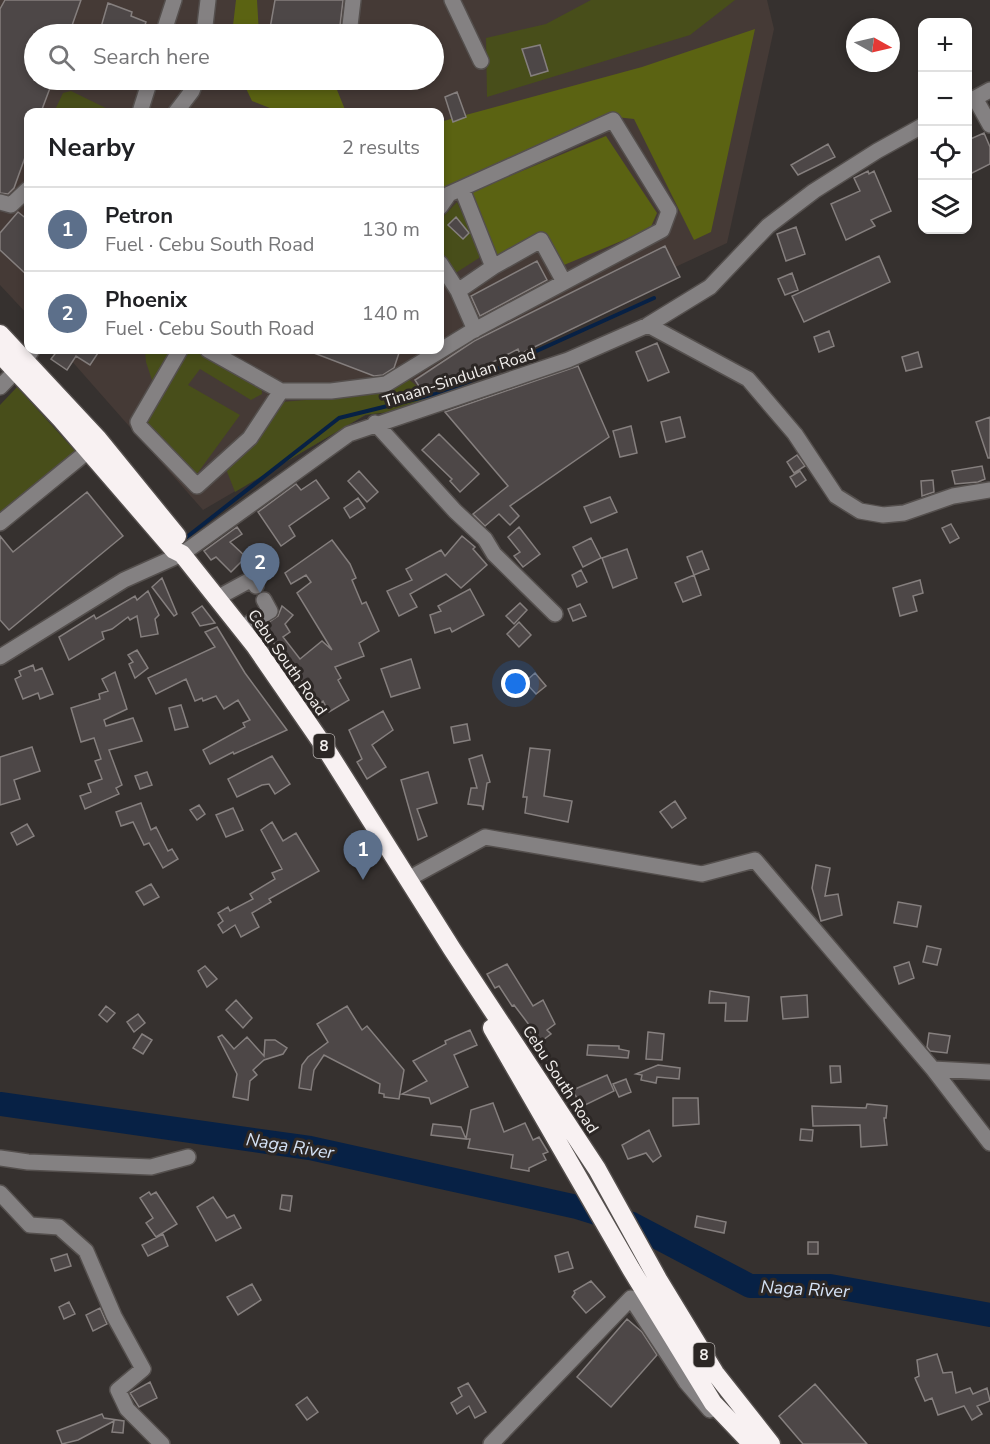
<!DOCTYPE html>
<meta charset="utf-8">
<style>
body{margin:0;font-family:"Nunito Sans",sans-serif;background:#f6f6f6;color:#202124}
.controls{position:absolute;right:18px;top:18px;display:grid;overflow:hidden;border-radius:12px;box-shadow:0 3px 9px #0003}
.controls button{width:54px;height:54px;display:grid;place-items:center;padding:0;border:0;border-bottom:2px solid #e0e0e0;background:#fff;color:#202124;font:30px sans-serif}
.compass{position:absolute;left:846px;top:18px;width:54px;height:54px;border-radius:50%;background:#fff;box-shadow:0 3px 9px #0003;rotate:98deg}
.you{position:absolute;left:516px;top:684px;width:21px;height:21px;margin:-15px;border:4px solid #fff;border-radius:50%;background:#1a73e8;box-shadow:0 0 0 9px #1a73e833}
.badge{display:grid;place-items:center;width:39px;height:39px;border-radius:50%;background:#675e82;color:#fff;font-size:20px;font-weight:700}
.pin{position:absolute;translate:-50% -50px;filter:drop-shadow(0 2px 3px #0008)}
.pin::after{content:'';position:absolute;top:32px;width:21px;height:18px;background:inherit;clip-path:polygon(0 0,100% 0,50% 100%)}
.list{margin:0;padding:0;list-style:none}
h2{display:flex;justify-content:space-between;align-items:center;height:78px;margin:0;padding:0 24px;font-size:26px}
h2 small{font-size:20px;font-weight:400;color:#757577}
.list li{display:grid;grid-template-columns:39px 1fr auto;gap:18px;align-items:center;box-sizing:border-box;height:84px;padding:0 24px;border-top:2px solid #e0e0e0}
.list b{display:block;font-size:22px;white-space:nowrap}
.list p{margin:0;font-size:20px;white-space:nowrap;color:#757577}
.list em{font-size:20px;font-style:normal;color:#757577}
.icon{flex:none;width:33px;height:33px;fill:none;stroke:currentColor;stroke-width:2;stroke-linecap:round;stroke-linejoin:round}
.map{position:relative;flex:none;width:990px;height:1444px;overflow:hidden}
.search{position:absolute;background:#fff;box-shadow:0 3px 9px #0003;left:24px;top:24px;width:420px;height:66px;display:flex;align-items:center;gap:15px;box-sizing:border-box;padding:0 21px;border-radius:33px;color:#757577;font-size:22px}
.panel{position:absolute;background:#fff;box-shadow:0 3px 9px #0003;left:24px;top:108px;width:420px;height:246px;border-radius:12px}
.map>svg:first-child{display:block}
.built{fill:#453a36;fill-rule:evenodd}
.green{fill:#484e1a}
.forest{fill:#5b6312}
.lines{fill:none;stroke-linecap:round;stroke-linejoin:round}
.stream{stroke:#072145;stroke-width:4}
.river{stroke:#072145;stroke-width:24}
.building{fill:#4d4747;stroke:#857f7e;stroke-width:1.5}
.minor-casing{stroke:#544f4d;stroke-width:18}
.highway-casing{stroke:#544f4d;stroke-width:21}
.minor{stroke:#848182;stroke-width:15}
.highway{stroke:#f8f1f2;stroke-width:18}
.labels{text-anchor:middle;stroke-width:6;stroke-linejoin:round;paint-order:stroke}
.shield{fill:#2c2725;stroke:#b7b3b1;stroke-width:1.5}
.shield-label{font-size:15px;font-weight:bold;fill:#f2efed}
.street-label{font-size:16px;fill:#f2efed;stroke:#2c2725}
.water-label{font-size:18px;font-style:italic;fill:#d4e2f6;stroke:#2c2725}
</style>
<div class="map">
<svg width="990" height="1444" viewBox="0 0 990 1444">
<rect width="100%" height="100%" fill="#36312f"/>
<!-- built -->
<path class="built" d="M0 0H767L774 29 727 243 400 395 203 510 62 350H440V112H28V315L0 285ZM34 34H434V80H34Z"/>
<!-- green -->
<path class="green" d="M591 0H735L690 35 487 97 486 38 546 24Z
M71 91 114 112H54L63 93Z
M457 202 480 251 479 258 454 274 440 247V220Z
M145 350H203L261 375 262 394 251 400 200 369 188 385 240 415 194 478 146 427 158 398 146 362Z
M406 377 433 400 397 411 365 415 235 492 226 469 282 402 364 395Z
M17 387 77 453 0 515V405Z"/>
<!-- forest -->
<path class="forest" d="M236 0H257L259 34H232Z
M755 29 711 232 694 240 634 119 607 116 440 190V122L642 67Z
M242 80H325L335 85 346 112H280L252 101Z
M606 136 657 213 650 229 564 265 542 235 494 258 471 192Z"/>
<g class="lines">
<!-- stream -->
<path class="stream" d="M183 540 339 418 448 391 654 298"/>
<!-- river -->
<path class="river" d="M0 1104 310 1148 577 1207 632 1224 750 1286H830L990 1315"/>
</g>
<!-- building -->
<path class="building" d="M5 0H81L69 34H34V80H53L41 112H28V149L14 188 8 194 0 193V9Z
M275 0H343L339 34H269Z
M108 3 132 12 131 16 146 22 142 34H99Z
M540 45 548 71 531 76 522 49Z
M457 92 466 117 453 122 445 97Z
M984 133 990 147V164L968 175V140Z
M828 144 835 157 798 175 791 165Z
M868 171 869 174 874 171 891 211 871 220 875 226 846 240 831 204 860 191 854 178Z
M18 212 28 220V276L0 250V233Z
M456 217 469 233 463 239 448 225Z
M796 227 805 254 786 261 777 234Z
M665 246 680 277 520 354 518 349 455 382 452 376 424 394 415 380 474 341Z
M879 256 890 282 804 322 792 296Z
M537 261 547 280 480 316 471 296Z
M792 273 798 290 785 295 778 279Z
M829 331 834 346 819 352 814 337Z
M657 343 669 372 648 381 636 352Z
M58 350H100L90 365 76 356 67 370 51 359Z
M306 350H400L394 368 383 375 374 376Z
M918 352 922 367 906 371 902 357Z
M578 366 609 437 510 506 519 516 510 525 499 514 485 526 473 514 508 486 445 412Z
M680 417 685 437 666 442 661 422Z
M990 417V458H988L976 422Z
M631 426 637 453 620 457 613 431Z
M439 434 479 474 460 492 450 481 452 479 422 450Z
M797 455 805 466 794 473 787 462Z
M982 466 985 479 978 482 955 484 952 471Z
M359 471 378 492 367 502 348 481Z
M800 471 806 480 796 487 790 477Z
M316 480 329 498 289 526 295 536 281 546 258 512 296 484 301 490Z
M933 480 934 492 922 496 921 481Z
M87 492 123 536 9 630 0 620V536L13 552Z
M610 497 617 512 591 523 584 507Z
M358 498 365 508 350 518 344 508Z
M951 524 959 538 950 543 942 528Z
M237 527 242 534 230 542 246 557 231 572 216 557 211 560 204 551Z
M519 527 540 554 523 567 514 556 520 552 508 537Z
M462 536 475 547 473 549 487 565 461 588 446 574 410 594 417 607 399 616 387 591 412 580 406 569 441 550 445 556Z
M591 538 601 558 583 567 573 547Z
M332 540 350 564 356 578 352 580 362 604 366 602 379 631 359 643 364 656 335 667 341 678 338 680 349 700 329 712 323 701 319 704 262 627 278 616 282 606 293 615 285 624 290 632 283 637 300 659 322 641 332 650 297 593 311 582 306 575 291 584 285 573Z
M627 549 637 578 613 588 602 558Z
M702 551 709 569 694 575 687 557Z
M581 570 587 582 577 587 572 575Z
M694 575 701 595 683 602 675 583Z
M162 578 177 614 174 616 152 587Z
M920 580 923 593 913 596 917 611 900 616 893 588Z
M470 589 484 615 452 632 450 628 435 633 430 615 441 611 438 606Z
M148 591 159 615 155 619 158 634 141 637 137 616 130 620 128 617 112 629 102 632 104 639 69 660 59 637 94 615 96 619 135 596 137 600Z
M520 603 527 610 514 624 506 616Z
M580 604 586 616 573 621 568 609Z
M202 606 215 623 200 626 192 613Z
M519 622 531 635 519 647 507 634Z
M217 627 245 673 287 730 234 754 233 752 210 764 203 750 245 727 243 723 250 720 238 700 224 709 216 696 203 701 202 698 195 701 186 679 156 694 148 678 215 647 205 632Z
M137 650 148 668 135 678 129 664 133 662 128 655Z
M411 659 420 688 391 697 381 669Z
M33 665 35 671 42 668 53 694 40 699 38 693 23 699 15 679 21 676 19 671Z
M115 672 127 709 104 720 106 726 133 718 142 741 109 750 122 785 116 788 119 794 85 809 80 796 91 792 88 784 102 779 95 761 101 759 94 738 81 742 71 708 100 699 99 694 108 691 102 679Z
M535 673 546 686 536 694 525 682Z
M181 705 188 727 175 730 169 708Z
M383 711 393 730 372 745 386 767 367 779 357 762 362 759 349 730Z
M467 724 470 740 454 743 451 727Z
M32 747 40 771 14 780 20 799 0 805V757Z
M530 748 550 750 544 796 572 801 568 822 525 813 527 797H523Z
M482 755 490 782 487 783 483 810 482 806 468 804 471 788H477L469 759Z
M272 756 290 784 275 794 269 784 262 785 237 797 228 779Z
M147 772 152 785 140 789 135 776Z
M428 772 437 803 417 809 427 836 418 840 401 780Z
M675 801 686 818 672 828 660 812Z
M141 803 151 830 156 827 168 851 172 849 178 859 163 868 149 843 144 845 133 822 121 826 116 812Z
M199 805 205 814 197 820 190 810Z
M233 808 243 830 226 837 216 815Z
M272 822 283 841 296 833 319 871 269 899 271 902 252 913 259 927 241 937 235 925 223 933 218 925 223 921 218 913 228 907 230 911 253 899 250 894 275 879 272 873 282 869 261 830Z
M27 824 34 836 17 845 11 833Z
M816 865 830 868 825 896 838 894 842 915 821 921 812 888Z
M151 884 159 897 144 905 136 892Z
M898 902 921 906 917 927 894 923Z
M927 946 941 949 937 965 923 962Z
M909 962 914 978 899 984 894 967Z
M507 964 533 1006 543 1000 555 1024 547 1030 551 1034 539 1043 527 1028 530 1026 514 1005 512 1006 499 986 495 988 487 974Z
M205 966 217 979 207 987 198 971Z
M710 991 749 997 747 1021H725L726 1003H709Z
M807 995 808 1017 783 1019 781 997Z
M236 1000 252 1018 243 1028 226 1010Z
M106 1006 115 1013 107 1022 99 1015Z
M347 1006 362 1030 367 1026 404 1070 399 1099 384 1097V1094L379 1093 380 1084 324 1055 314 1070 311 1090 299 1088 302 1065 308 1057 328 1042 317 1024Z
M138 1014 145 1023 134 1032 127 1022Z
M470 1030 477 1045 454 1055 468 1087 431 1104 429 1098 402 1094 427 1081 413 1061 446 1044 445 1041Z
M648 1032 664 1034 662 1060 646 1059Z
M929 1033 950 1036 947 1053 930 1051 927 1047Z
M142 1034 152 1040 143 1054 133 1048Z
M222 1035 234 1049 247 1037 264 1056 265 1040H275L287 1048 283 1054 264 1060 253 1070 257 1075 250 1081 248 1100 233 1097 237 1074 218 1037Z
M588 1045 619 1046V1049L629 1051 628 1058 587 1055Z
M658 1065 680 1068 679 1079 657 1077 656 1083 641 1080 642 1075 636 1074Z
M830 1066H840L841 1082 831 1083Z
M607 1075 614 1091 581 1107 573 1090Z
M626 1079 631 1092 619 1097 613 1084Z
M673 1098H698L699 1124 673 1126Z
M493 1103 504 1132 525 1123 533 1140 539 1137 548 1152 543 1154 546 1160 529 1168V1171L511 1168 513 1155 468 1148 470 1139H466L471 1110Z
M867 1104 887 1106 886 1118H884L887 1145 861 1147 860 1125 813 1126 812 1106 866 1108Z
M433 1124 461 1127 466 1139 431 1135Z
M801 1129 813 1130 812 1141 800 1140Z
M649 1130 661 1156 653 1162 646 1153 628 1159 622 1145Z
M149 1192 151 1195 156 1192 177 1224 156 1237 146 1223 153 1218 140 1198Z
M282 1195 292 1196 290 1211 280 1209Z
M213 1197 227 1218 234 1215 241 1228 216 1241 197 1207Z
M697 1216 726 1222 724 1233 695 1227Z
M163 1234 168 1246 148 1256 142 1245Z
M808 1242H818V1254H808Z
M568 1252 573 1268 559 1272 555 1256Z
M67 1254 71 1266 55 1271 51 1259Z
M591 1281 605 1297 586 1313 572 1297 575 1293 574 1291Z
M252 1284 261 1300 238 1315 227 1297Z
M69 1302 75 1314 64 1319 59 1307Z
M100 1308 107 1324 93 1331 86 1315Z
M627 1319 642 1332 657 1355 611 1407 577 1377Z
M937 1354 943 1373 952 1372 956 1393 970 1388 973 1394 987 1388 990 1401 977 1406 982 1414 972 1420 964 1406 938 1415 932 1398 925 1401 915 1378 919 1376 917 1360Z
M150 1382 157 1398 139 1407 130 1393Z
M468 1383 486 1412 475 1418 469 1406 457 1414 451 1403 462 1396 458 1388Z
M815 1384 867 1444H803L779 1416Z
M307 1397 318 1412 307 1420 296 1405Z
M102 1414 104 1418 124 1421 123 1433 112 1432 114 1421 78 1440 62 1444 57 1431Z"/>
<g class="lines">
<defs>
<path id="minor" d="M452 0 481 61
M163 34 174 0
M204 34 208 0
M349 34 353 0
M975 98 990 125
M968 102 990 90
M140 112 150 80
M176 112 192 91 196 80
M462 189 493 267
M0 202 11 205 28 189
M440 263 458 291 475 330
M458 291 493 267 541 240 564 282
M648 325 748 379 795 434 836 496 860 511 883 515 904 513 953 496 990 490
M180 350 138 422 140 427 197 486 250 438 281 391
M208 350 281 391H331L386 384 469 333 662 230 669 211 613 120 449 194 440 207
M0 387 25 361 32 350
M375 423 455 511 485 539 494 554 555 614
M0 523 88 451
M217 598 252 579 256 586
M241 628 270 611 264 600
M0 657 124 580 182 554 349 434 568 360 648 325 710 287 768 226 814 191 877 151 922 126
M408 879 485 837 702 874 755 860 933 1069 990 1072
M933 1069 990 1143
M0 1158 28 1162 151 1167 188 1157
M0 1193 30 1225 59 1227 86 1251 114 1316 143 1369 118 1390 127 1409 162 1444
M491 1444 631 1298 686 1382 710 1410"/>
<path id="highway" d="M0 334 98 439 177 536
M0 354 61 419 174 550 182 554 255 646 326 749 452 949 597 1169 659 1281 715 1373 771 1444
M492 1028 631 1269 713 1403 752 1444"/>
</defs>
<!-- minor casing -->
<use href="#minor" class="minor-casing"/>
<!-- highway casing -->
<use href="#highway" class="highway-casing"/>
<!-- minor -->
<use href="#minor" class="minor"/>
<!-- highway -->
<use href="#highway" class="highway"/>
</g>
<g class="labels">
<!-- shield labels -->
<g class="shield">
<rect x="313.5" y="734" width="21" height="24" rx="4.5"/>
<rect x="693.5" y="1343" width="21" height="24" rx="4.5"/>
</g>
<g class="shield-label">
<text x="324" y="751">8</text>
<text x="704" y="1360">8</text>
</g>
<!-- street labels -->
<g class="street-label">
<text transform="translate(459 377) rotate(-18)" y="6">Tinaan-Sindulan Road</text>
<text transform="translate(288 662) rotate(55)" y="6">Cebu South Road</text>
<text transform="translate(561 1079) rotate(57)" y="6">Cebu South Road</text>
</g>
<!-- water labels -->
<g class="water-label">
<text transform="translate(290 1146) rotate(9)" y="6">Naga River</text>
<text transform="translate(805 1289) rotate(3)" y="6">Naga River</text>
</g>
</g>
</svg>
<div class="controls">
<button>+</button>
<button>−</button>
<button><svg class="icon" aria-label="locate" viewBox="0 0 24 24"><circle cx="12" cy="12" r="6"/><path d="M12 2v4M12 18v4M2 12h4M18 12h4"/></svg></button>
<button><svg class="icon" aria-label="layers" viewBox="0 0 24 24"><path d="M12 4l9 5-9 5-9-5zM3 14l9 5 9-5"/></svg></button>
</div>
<svg class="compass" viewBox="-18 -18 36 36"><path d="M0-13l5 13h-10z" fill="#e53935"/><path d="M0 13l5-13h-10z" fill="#757577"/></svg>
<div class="you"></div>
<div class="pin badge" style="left:363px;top:880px;background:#5c6f8a">1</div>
<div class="pin badge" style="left:260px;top:593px;background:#5c6f8a">2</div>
<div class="search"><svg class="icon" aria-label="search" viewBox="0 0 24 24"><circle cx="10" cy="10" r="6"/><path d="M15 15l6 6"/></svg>Search here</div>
<section class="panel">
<h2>Nearby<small>2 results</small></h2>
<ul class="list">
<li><span class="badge" style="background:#5c6f8a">1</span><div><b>Petron</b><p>Fuel · Cebu South Road</p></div><em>130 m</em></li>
<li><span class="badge" style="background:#5c6f8a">2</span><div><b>Phoenix</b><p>Fuel · Cebu South Road</p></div><em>140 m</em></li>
</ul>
</section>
</div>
